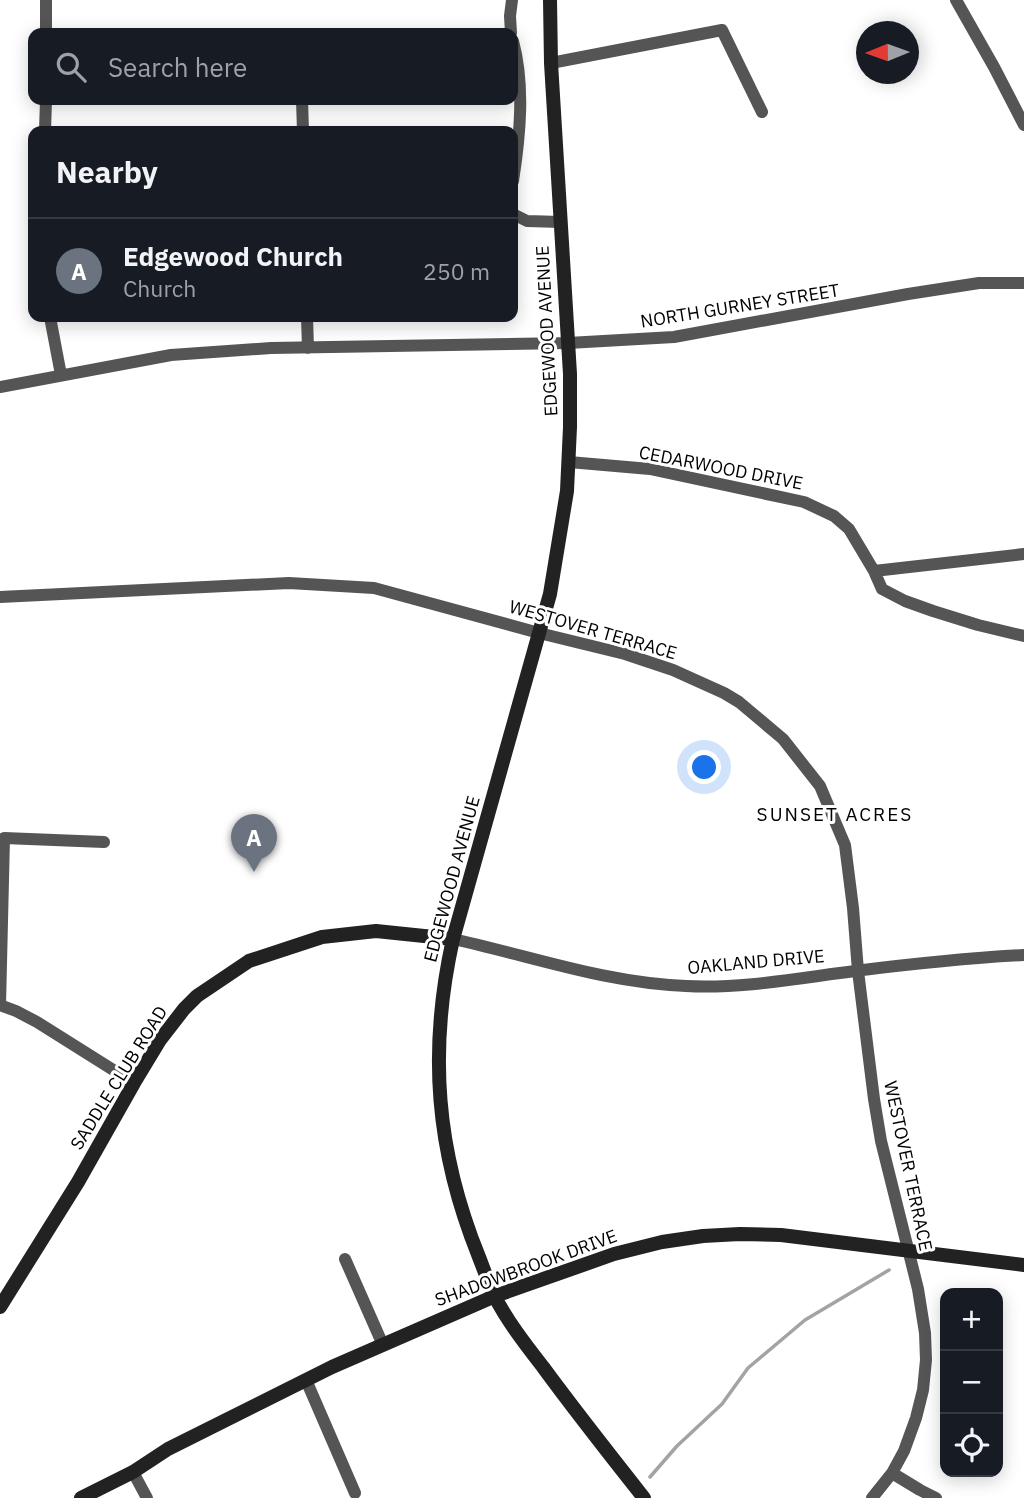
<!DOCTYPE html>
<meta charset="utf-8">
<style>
body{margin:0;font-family:"IBM Plex Sans",sans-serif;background:#242831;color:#f1f3f6}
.controls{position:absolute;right:21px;bottom:21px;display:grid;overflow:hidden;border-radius:14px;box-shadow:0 4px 18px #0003}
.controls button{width:63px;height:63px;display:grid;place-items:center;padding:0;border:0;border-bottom:2px solid #363941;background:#171b24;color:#f1f3f6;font:35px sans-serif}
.compass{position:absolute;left:856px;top:21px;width:63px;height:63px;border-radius:50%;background:#171b24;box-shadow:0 4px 18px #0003;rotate:269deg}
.you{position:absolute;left:705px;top:768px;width:24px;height:24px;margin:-18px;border:5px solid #fff;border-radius:50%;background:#1a73e8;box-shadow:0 0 0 10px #1a73e833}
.badge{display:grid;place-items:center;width:46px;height:46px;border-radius:50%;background:#0f766e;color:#fff;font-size:23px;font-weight:700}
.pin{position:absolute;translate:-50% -58px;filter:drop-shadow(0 2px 4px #0008)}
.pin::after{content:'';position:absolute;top:37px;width:24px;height:21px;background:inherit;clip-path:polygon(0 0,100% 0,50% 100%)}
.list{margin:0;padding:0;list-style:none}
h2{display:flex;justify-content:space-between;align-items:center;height:91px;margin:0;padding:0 28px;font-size:30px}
h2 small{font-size:23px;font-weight:400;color:#9ea1a6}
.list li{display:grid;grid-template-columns:46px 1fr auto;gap:21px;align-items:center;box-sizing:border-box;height:105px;padding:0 28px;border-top:2px solid #363941}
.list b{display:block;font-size:26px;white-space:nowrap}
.list p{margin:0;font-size:23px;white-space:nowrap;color:#9ea1a6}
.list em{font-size:23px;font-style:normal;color:#9ea1a6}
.icon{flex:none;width:38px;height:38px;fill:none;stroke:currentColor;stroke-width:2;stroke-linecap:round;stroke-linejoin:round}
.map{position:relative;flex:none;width:1024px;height:1498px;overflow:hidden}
.search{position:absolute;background:#171b24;box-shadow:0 4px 18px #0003;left:28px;top:28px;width:490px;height:77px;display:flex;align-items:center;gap:18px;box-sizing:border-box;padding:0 24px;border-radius:14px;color:#9ea1a6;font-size:26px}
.panel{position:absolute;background:#171b24;box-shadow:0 4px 18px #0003;left:28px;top:126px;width:490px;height:196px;border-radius:14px}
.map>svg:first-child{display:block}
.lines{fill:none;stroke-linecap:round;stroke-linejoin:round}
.stream{stroke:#a3a3a3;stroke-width:3.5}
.street{stroke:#555;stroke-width:12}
.secondary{stroke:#222;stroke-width:14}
.labels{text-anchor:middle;stroke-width:6;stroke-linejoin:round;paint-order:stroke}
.street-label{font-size:18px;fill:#000;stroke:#fff}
.neighbourhood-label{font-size:19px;letter-spacing:2px;fill:#000;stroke:#fff}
</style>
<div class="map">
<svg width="1024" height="1498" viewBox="0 0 1024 1498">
<rect width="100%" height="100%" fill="#fff"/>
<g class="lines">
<!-- stream -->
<path class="stream" d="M650 1477 677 1446 722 1404 748 1368 805 1320 889 1270"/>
<!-- street -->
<path class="street" d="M46 0V33
M956 0 994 67 1024 125
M511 33 510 16 512 0
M513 41C525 86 520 136 513 181
M551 63 722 30 762 112
M302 100 303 131
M45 131 46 100
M513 214 527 221 561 222
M50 317 61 375
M307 317 308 348
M0 387 171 355 271 348 568 343 674 337 908 294 979 283H1024
M569 462 650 469 804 502 834 516 849 529 874 571 882 589 905 601 933 611 978 625 1024 636
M874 571 1024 554
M0 597 289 583 374 588 539 633 625 654 673 670 724 693 739 702 783 739 820 786 845 845 853 908 858 971 874 1099 881 1141 918 1289 925 1333 926 1360 923 1390 916 1418 904 1451 892 1473 872 1498
M453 939C531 956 605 983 686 986 742 989 799 978 855 971 911 964 968 958 1024 955
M0 1005 4 838 104 842
M0 1005 16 1011 37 1022 134 1083
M345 1259 383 1345
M306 1380 355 1493
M133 1472 147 1498
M892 1473 920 1490 936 1498"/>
<!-- secondary -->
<path class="secondary" d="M550 0 551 63 570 374V427L567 491 550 594 453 939C428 1051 436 1151 479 1257 484 1270 489 1284 495 1297 508 1322 526 1345 543 1367 576 1412 610 1455 644 1498
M0 1307 78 1182 134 1083 160 1040 184 1009 197 996 249 961 322 937 376 931 453 939
M81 1498 133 1472 168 1449 332 1367 495 1296 614 1254 662 1242 703 1236 740 1234 781 1235 1024 1265"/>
</g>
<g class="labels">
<!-- street labels -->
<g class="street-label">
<text transform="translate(740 306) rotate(-9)" y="6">NORTH GURNEY STREET</text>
<text transform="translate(547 331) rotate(-93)" y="6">EDGEWOOD AVENUE</text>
<text transform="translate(721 468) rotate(11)" y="6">CEDARWOOD DRIVE</text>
<text transform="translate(593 630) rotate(16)" y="6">WESTOVER TERRACE</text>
<text transform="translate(452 879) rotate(-75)" y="6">EDGEWOOD AVENUE</text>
<text transform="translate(756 962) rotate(-5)" y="6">OAKLAND DRIVE</text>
<text transform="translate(119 1078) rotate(-58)" y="6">SADDLE CLUB ROAD</text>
<text transform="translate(908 1166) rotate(78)" y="6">WESTOVER TERRACE</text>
<text transform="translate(526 1268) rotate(-20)" y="6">SHADOWBROOK DRIVE</text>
</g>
<!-- neighbourhood labels -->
<g class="neighbourhood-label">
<text x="835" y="821">SUNSET ACRES</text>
</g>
</g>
</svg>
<div class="controls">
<button>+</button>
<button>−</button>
<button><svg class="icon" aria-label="locate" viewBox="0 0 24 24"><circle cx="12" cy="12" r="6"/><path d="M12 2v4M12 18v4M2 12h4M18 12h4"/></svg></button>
</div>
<svg class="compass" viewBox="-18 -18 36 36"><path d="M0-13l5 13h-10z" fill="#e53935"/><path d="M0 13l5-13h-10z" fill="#9ea1a6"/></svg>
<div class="you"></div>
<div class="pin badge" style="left:254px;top:872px;background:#6b7280">A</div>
<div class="search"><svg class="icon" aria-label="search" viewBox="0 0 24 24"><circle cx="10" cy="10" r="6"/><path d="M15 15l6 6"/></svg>Search here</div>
<section class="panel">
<h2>Nearby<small></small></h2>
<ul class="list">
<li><span class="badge" style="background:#6b7280">A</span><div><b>Edgewood Church</b><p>Church</p></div><em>250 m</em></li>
</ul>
</section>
</div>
